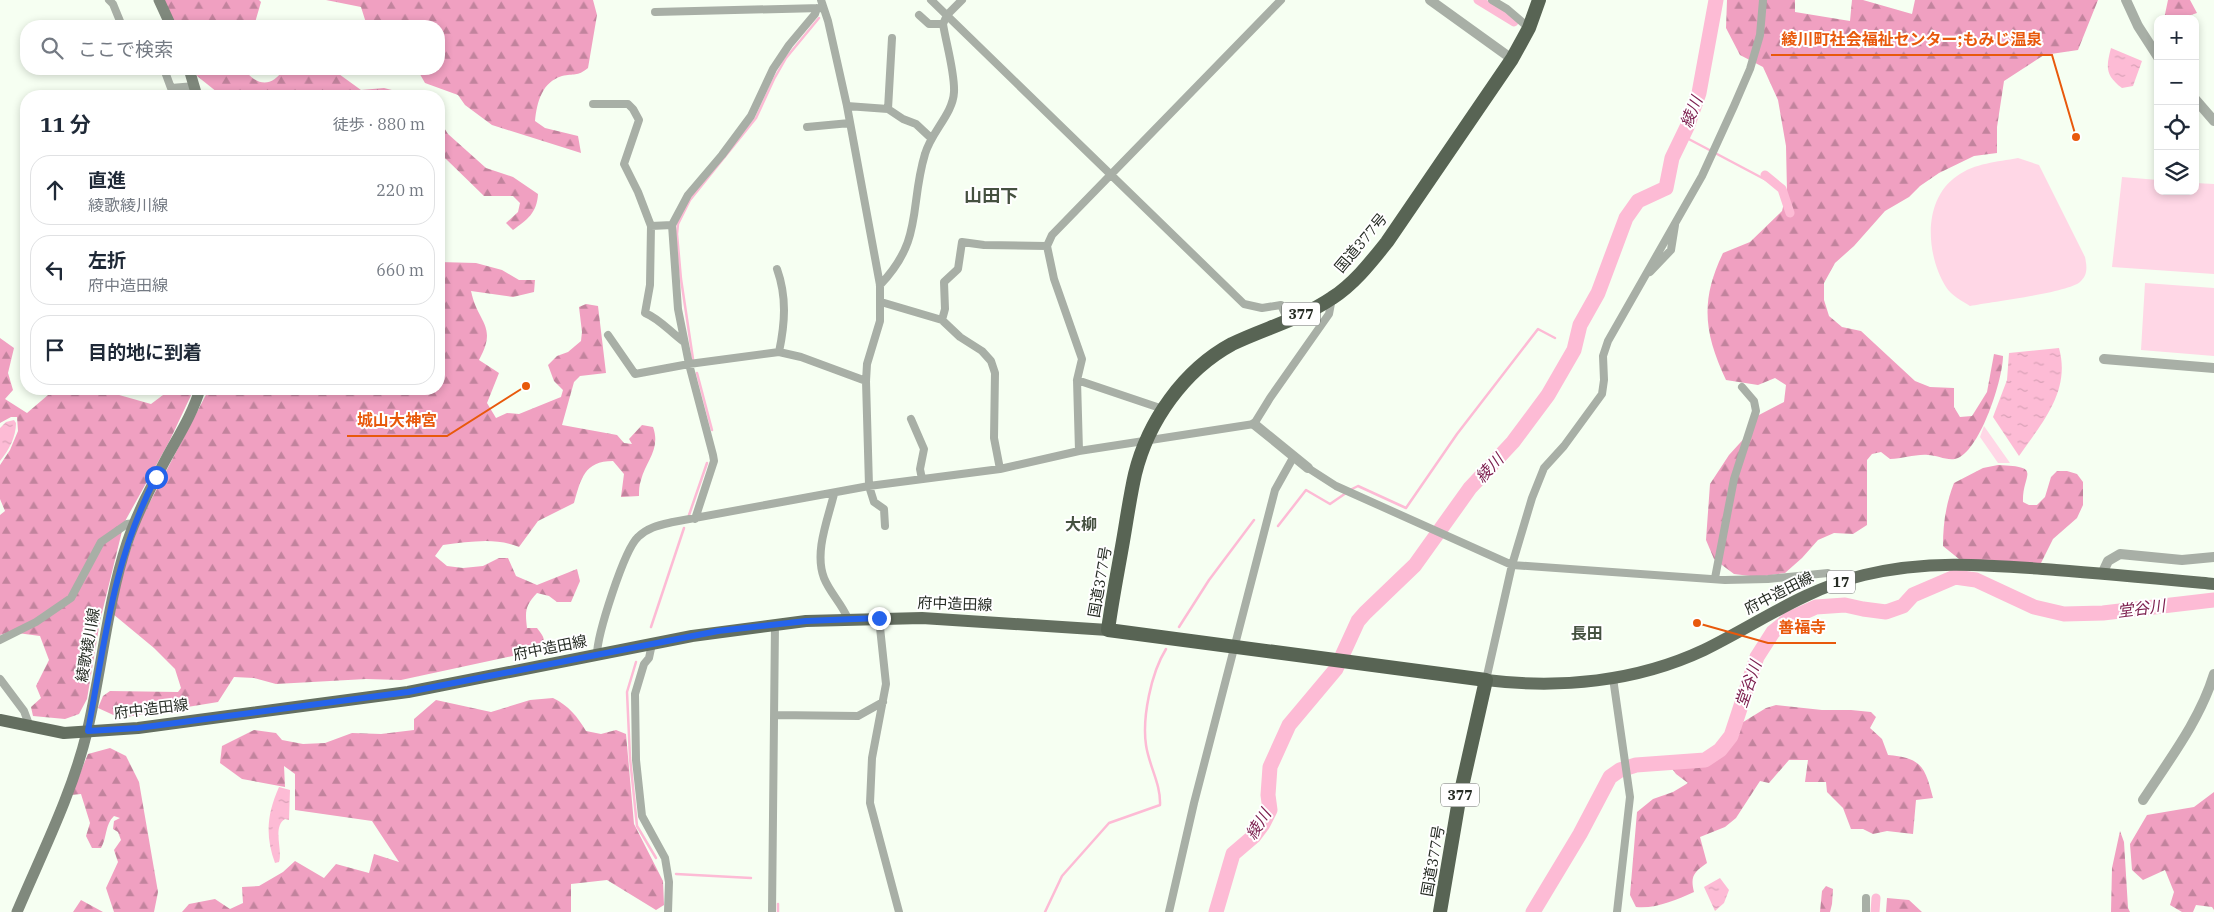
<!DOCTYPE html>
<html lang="ja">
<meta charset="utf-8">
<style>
body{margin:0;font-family:"IBM Plex Serif","Noto Sans JP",serif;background:#f2f2f3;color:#1f2937}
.controls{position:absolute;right:15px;top:15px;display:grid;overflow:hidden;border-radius:10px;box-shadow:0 2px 8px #0003}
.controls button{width:45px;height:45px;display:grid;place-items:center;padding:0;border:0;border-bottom:1px solid #e0e1e3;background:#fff;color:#1f2937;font:25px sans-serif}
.stop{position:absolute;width:15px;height:15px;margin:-11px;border:4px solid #2563eb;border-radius:50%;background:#fff}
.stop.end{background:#2563eb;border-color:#fff;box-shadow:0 1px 5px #0008}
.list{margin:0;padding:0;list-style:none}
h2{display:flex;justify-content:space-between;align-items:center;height:65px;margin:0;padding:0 20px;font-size:21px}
h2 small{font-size:16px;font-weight:400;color:#747a83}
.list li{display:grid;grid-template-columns:32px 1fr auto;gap:15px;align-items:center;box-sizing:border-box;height:70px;margin:0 10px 10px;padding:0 10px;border:1px solid #e0e1e3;border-radius:20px}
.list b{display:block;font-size:19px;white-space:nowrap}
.list p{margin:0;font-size:16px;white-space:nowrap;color:#747a83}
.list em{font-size:16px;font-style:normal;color:#747a83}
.icon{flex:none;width:28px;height:28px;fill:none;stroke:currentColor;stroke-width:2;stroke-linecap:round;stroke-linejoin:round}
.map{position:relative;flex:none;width:2214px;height:912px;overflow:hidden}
.search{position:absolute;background:#fff;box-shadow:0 2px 8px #0003;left:20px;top:20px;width:425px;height:55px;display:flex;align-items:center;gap:12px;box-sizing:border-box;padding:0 18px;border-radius:20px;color:#747a83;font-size:19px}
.panel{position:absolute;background:#fff;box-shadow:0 2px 8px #0003;left:20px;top:90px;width:425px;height:305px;border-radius:20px}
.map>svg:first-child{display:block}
.green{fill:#ffd7e6}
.forest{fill:url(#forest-firs)}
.water{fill:url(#water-ripples)}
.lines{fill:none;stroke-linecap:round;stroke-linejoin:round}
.stream{stroke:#fdbbd5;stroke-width:2.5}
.canal{stroke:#fdbbd5;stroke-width:9}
.river{stroke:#fdbbd5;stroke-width:15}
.minor{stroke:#a8afa6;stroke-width:8}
.tertiary{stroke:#a8afa6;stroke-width:10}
.secondary{stroke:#80897d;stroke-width:11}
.primary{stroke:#646f60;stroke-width:12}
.trunk{stroke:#586454;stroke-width:14}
.route{stroke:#2563eb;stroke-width:6}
.labels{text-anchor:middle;stroke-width:4;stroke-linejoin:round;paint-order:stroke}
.shield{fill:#fff;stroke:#676b66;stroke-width:1}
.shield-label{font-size:14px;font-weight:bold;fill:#262c24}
.street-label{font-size:15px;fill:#262c24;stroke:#fff}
.water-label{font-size:16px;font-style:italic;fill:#7d2150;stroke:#fff}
.neighbourhood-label{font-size:16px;font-weight:bold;fill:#455140;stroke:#fff}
.quarter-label{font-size:18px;font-weight:bold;fill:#455140;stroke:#fff}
.leader{fill:none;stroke:#e8590c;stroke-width:2}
.callout-dot{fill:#e8590c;stroke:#fff;stroke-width:2}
.callout-label{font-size:16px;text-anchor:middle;font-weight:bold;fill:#e8590c;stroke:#fff;stroke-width:4;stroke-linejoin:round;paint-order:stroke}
</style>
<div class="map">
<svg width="2214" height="912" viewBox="0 0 2214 912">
<defs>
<pattern id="forest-firs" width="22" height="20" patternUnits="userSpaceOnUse" patternTransform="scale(1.25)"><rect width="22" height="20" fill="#f0a0c1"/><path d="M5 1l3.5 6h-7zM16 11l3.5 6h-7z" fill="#c2839d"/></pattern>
<pattern id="water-ripples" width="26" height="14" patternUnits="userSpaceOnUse" patternTransform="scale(1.25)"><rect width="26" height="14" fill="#fdbbd5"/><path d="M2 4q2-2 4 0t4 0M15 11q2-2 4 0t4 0" fill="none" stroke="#d9a1b7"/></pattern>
</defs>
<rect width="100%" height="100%" fill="#f6fff2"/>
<!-- green -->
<path class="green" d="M2018 158 2039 165 2085 257C2087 267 2088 275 2080 282 2067 293 1990 302 1970 306 1962 301 1951 295 1946 287 1926 255 1922 200 1957 176 1975 163 1997 162 2018 158Z
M2122 177 2158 180V191H2195V183L2214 184V274L2112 267Z
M2145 283 2214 288V356L2141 350Z
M1984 426 2010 463H1998L1980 437Z"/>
<!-- forest -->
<path class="forest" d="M164 0H259L261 2 254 26H176Z
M326 0H593L597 15 588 68C577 77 574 73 562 76 542 82 537 102 535 121L545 128 578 136 581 153 492 125 465 105 458 95 425 83 417 69H439V26H367L361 7Z
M1727 0H1795V12L1850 21 1852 0H1863L1912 14 1915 0H2098L2078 50 2044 55 2004 81 1997 127V153L1974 156 1939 173 1920 186 1909 197 1885 211 1854 246 1835 263 1824 283V300L1829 316 1842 327 1861 331 1915 381 1930 387 1954 388V407L1960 417 1972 416 1987 392 1994 354 2003 356C2003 379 1981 448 1958 458 1949 462 1937 455 1928 455 1915 454 1903 459 1890 459L1881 452 1872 454 1867 460V525L1853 534 1834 533 1818 540 1802 558 1785 573 1758 577 1734 574 1714 559 1706 540 1710 484 1729 455 1749 433 1757 416 1784 402 1786 385 1775 378 1758 385 1726 380C1704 333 1700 301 1723 253L1750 242 1782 211 1787 191 1786 146 1778 100 1763 67 1740 55 1726 28Z
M2168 0H2190L2197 13 2179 19H2164Z
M195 69H226L232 71 246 72C260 87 272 86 284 69H332L361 90 384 88 415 96H222L197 76Z
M439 120 448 134 486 168 513 177 538 194C537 213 527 220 513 230L506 223 518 212 520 203 513 196H484L446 159 439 155Z
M439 262 476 263 502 270 519 280H535L534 292 513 297 471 291C478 324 498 325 479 360L499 373 487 403 496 418 507 413 519 414 561 397 563 390 554 381 548 365 557 356 568 352 581 341 582 332 579 307 586 304 598 306 606 373 580 376 574 382 562 425 617 435 624 443 632 444 629 439 642 425 653 427C661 449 646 461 641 480 639 485 639 491 639 496L621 497 624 474 613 461C584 461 581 479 574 503L538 521 519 547C494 537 470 542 443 545L435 556 447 566 463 568 483 566 499 558H508L516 576 537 585 577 569 580 581 571 602H557L549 596 537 593C525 606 525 611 527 628H537C544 637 547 641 540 650L401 680 366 679 276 684 254 678 234 677 218 702 120 718 98 708 103 696 110 691 178 692 181 688 175 669 154 648 113 614 126 563 140 521 209 389H439Z
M0 338 14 348 8 373 13 390 5 399 27 413 55 389H98L151 404 171 389H194L169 442 124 523 100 621 87 699 79 714 65 719 33 716 31 707 41 698 36 686 49 660 40 636 10 632 0 635V515L5 511 0 499V465L10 450 18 431 17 417H11L0 423Z
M1998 465C2044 467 2022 473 2023 502L2029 505H2037L2045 497 2051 477 2057 471H2067L2077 474 2083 482V505L2077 518 2053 539 2040 565 1959 559 1943 546C1943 523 1946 504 1954 483L1983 468Z
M553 698C569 706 577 716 586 731L601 734 616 730 626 734 634 824 663 881 664 905 656 910 607 880 571 884V912H182L189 904 215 899 230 909 243 903 242 887 259 886 283 872 295 861 324 878 336 864 369 873 374 854 399 862 372 821 295 810V774L284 766 285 787 242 779 220 763 222 746 254 730 276 733 282 740 303 744 325 743 352 733 381 734 414 730V719L436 700 491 712 530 700Z
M1776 705 1822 710H1851L1871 712 1876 717 1870 728 1882 739 1888 755C1922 758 1925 767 1933 798L1916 800 1913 834 1887 831 1873 834 1863 829H1851L1843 808 1827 792 1826 782H1805L1808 760H1789L1769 783 1760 781 1736 818 1725 827 1700 837 1707 863C1694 872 1690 876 1694 892 1676 900 1656 909 1636 907L1630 895 1637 812 1653 799 1673 792 1688 783 1676 774 1670 766 1695 764 1718 755 1740 724 1766 708Z
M110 748 126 756 139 782 158 892 154 912H114L106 888 118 862 114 850 121 840 118 832 113 829 114 821 120 818 114 816C105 824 107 838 101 848H92L86 836 90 823 81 794 71 795 88 754Z
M2214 792V910L2212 907 2196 905 2193 912H2182L2170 905 2174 892 2165 870 2143 880 2132 870 2130 844 2147 815 2194 807Z
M2120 831 2124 842 2128 908 2130 912H2111L2112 868Z
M1826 886 1833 889 1832 904 1830 912H1820L1822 891Z
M1887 898 1909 900 1922 912H1886Z
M81 900 103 912H73Z"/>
<!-- water -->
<path class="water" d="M2111 48 2142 61 2133 86 2122 88C2105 75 2106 67 2111 48Z
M2059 348C2071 391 2042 423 2019 456L1993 417 2007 380 2009 353Z
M14 420 16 423C16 437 9 450 0 461V428L6 422Z
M279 787 290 790 289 820 285 819C272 827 283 850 279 862L275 863C265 836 267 814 279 787Z
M1720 878 1729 890 1724 903 1715 911 1704 887Z"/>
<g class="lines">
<!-- stream -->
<path class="stream" d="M1683 136 1768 181 1775 182
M693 359 681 279 677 234 678 224 690 200 756 118 774 79 786 58 819 18
M697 373 712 430
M1350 490 1358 486 1406 508 1457 434 1538 329 1555 338
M689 515 707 463
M1278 526 1306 490 1330 504 1346 493
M651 627 684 528
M1179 627 1209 580 1254 520
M636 662 627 692 630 758 637 826 656 858
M676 874 751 878
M778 912V904
M1045 912 1062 876 1109 823 1160 805C1161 784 1149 766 1146 745 1142 718 1151 673 1166 649"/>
<!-- canal -->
<path class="canal" d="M1478 0 1514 22
M1765 175 1782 189 1790 213
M1875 912 1876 898"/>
<!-- river -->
<path class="river" d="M1216 912 1233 854 1254 836 1263 824 1270 810 1268 795 1270 767 1289 725 1336 669 1358 621 1365 613 1415 565 1470 488 1513 442 1548 395 1574 350 1580 325 1598 293 1626 218 1638 201 1666 188 1672 158 1687 127 1699 93 1716 0
M1533 912 1580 834 1610 777 1620 770 1636 765 1705 760 1720 750 1731 736 1757 657 1773 632 1789 619 1816 607 1845 605 1863 609 1886 612 1903 606 1913 595 1955 577 1976 580 2034 607 2064 614 2103 613 2214 600"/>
<!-- minor -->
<path class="minor" d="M109 0 113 4 122 26
M821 0 828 21 847 106 880 285V321L867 364 866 381 869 486 874 502 884 509 885 526
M931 0 1244 304 1262 308 1281 305 1288 321
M1492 0 1507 9 1529 28
M655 12 821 8
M919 15 929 24H943
M164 69 171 88 195 86
M593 104H628L633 109 639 120 624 164 638 192 651 226 650 285 645 313C660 319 670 332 684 342
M847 106 888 109 903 119 916 124 931 138
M888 109 892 38
M807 127 850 123
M651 226 672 225
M777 269C787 297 785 323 779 352
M1650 272 1671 250 1675 225
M880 285C924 239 909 207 925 154 931 132 953 114 954 92 955 73 946 43 943 24L947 15 962 0
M881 302 942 320 960 337 982 351 991 361 995 373 994 438 1000 469
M942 320 945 309 944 282 958 269 962 242 984 245 1047 246
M608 335 635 374 689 364 779 352 801 357 866 381
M1077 380 1163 409
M911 419 924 449 920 469 922 479
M1079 451 1077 380 1082 359 1054 279 1047 246 1052 235 1281 0
M1308 468 1336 486 1512 565 1725 580 1768 579 1828 573 1841 582
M834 494C828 519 814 552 824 578 830 593 842 604 848 619
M695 519 714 461 713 455 689 364 678 309 672 225 688 195 722 155 751 116 773 69 789 45 815 14 817 8
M1715 578 1734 479 1756 411 1754 401 1742 387
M879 618 886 684 872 758 870 803 899 912
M0 640 36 622 71 598 101 542 127 524 134 523
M652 644 649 658 644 664 635 694 636 760 642 816 665 858 669 882 668 912
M597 655C597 635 624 550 638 537 648 527 660 525 673 522L869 486 1000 469 1079 451 1254 424 1270 398 1329 314 1332 298
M1613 678 1630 797 1617 912
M0 679 24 711 30 727
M1486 680 1512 565 1532 498 1544 468 1564 446 1602 394 1604 380 1603 356 1608 341 1702 176 1734 106 1750 69 1760 35 1763 0
M775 715 858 716 883 702
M772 912 775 624
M1169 912 1194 803 1275 490 1294 456
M1866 912V898"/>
<!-- tertiary -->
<path class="tertiary" d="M1430 0 1512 59
M2126 0 2138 26 2158 57
M2195 99 2214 121
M2104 359 2214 368
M1254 424 1308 468
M2102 574 2108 561 2120 554 2182 560 2214 557
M2143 800C2169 760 2200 720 2214 674"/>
<!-- secondary -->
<path class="secondary" d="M159 0 171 26
M189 69 197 96
M17 912C42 853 72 794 87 732 102 669 107 604 127 543 137 513 152 485 167 457 179 435 193 413 200 389"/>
<!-- primary -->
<path class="primary" d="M1486 680C1559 689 1636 682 1704 650 1757 624 1805 589 1864 575 1930 559 1989 565 2056 570 2109 574 2161 579 2214 584
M0 720 64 733 138 728 408 692 692 636 806 621 922 618 1108 630"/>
<!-- trunk -->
<path class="trunk" d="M1440 912 1459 800 1486 680 1108 630C1112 600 1118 570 1123 541 1127 518 1130 496 1135 474 1148 421 1184 370 1232 344 1265 328 1301 319 1332 298 1354 284 1371 262 1387 242L1512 59 1529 28 1539 0"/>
</g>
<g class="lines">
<!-- route -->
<path class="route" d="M156 477C113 560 105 641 88 731L138 728 408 692 718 631 806 621 879 618"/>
</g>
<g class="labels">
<!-- shield labels -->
<g class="shield">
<rect x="1282" y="302.5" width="38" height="23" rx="4"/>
<rect x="1827" y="570.5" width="28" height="23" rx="4"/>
<rect x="1441" y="783.5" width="38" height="23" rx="4"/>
</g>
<g class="shield-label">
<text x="1301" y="319">377</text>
<text x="1841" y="587">17</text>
<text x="1460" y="800">377</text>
</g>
<!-- street labels -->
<g class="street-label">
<text transform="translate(1361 243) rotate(-50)" y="5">国道377号</text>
<text transform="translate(1100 582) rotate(-80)" y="5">国道377号</text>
<text transform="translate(1779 593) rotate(-27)" y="5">府中造田線</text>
<text transform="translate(955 604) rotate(2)" y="5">府中造田線</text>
<text transform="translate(88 645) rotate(-80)" y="5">綾歌綾川線</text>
<text transform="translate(550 648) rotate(-11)" y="5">府中造田線</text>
<text transform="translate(151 709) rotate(-7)" y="5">府中造田線</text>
<text transform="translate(1433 861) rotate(-80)" y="5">国道377号</text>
</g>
<!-- water labels -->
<g class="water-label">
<text transform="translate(1691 112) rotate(-68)" y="6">綾川</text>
<text transform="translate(1489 468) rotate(-47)" y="6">綾川</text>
<text transform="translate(2141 608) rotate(-7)" y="6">堂谷川</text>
<text transform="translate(1748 684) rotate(-71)" y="6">堂谷川</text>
<text transform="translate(1258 824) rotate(-58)" y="6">綾川</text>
</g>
<!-- neighbourhood labels -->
<g class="neighbourhood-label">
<text x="1081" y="530">大柳</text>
<text x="1587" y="639">長田</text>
</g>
<!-- quarter labels -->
<g class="quarter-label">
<text x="991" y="202">山田下</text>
</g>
</g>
<!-- callouts -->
<path class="leader" d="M2076 137L2052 55H1771M526 386L447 436H347M1697 623L1768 643H1836"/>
<g class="callout-dot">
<circle cx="2076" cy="137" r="5"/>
<circle cx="526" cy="386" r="5"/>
<circle cx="1697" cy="623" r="5"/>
</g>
<g class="callout-label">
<text x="1912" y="45">綾川町社会福祉センター;もみじ温泉</text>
<text x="397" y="426">城山大神宮</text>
<text x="1802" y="633">善福寺</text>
</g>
</svg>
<div class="controls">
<button>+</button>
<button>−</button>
<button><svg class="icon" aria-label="locate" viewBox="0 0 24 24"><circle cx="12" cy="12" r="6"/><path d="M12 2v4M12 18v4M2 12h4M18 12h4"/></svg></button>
<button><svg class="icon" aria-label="layers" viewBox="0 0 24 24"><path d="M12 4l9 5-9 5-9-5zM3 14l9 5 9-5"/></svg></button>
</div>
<div class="stop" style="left:156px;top:477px"></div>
<div class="stop end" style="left:879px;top:618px"></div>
<div class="search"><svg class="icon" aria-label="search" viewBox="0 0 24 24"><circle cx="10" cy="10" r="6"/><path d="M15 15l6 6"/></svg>ここで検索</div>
<section class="panel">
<h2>11 分<small>徒歩 · 880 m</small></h2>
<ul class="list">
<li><svg class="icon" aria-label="ahead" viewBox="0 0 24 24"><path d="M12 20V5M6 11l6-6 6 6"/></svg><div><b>直進</b><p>綾歌綾川線</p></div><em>220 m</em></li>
<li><svg class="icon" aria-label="left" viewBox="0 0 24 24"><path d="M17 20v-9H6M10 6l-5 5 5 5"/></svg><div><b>左折</b><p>府中造田線</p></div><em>660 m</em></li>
<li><svg class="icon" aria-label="arrive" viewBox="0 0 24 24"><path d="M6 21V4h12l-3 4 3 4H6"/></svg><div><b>目的地に到着</b></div></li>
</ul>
</section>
</div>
